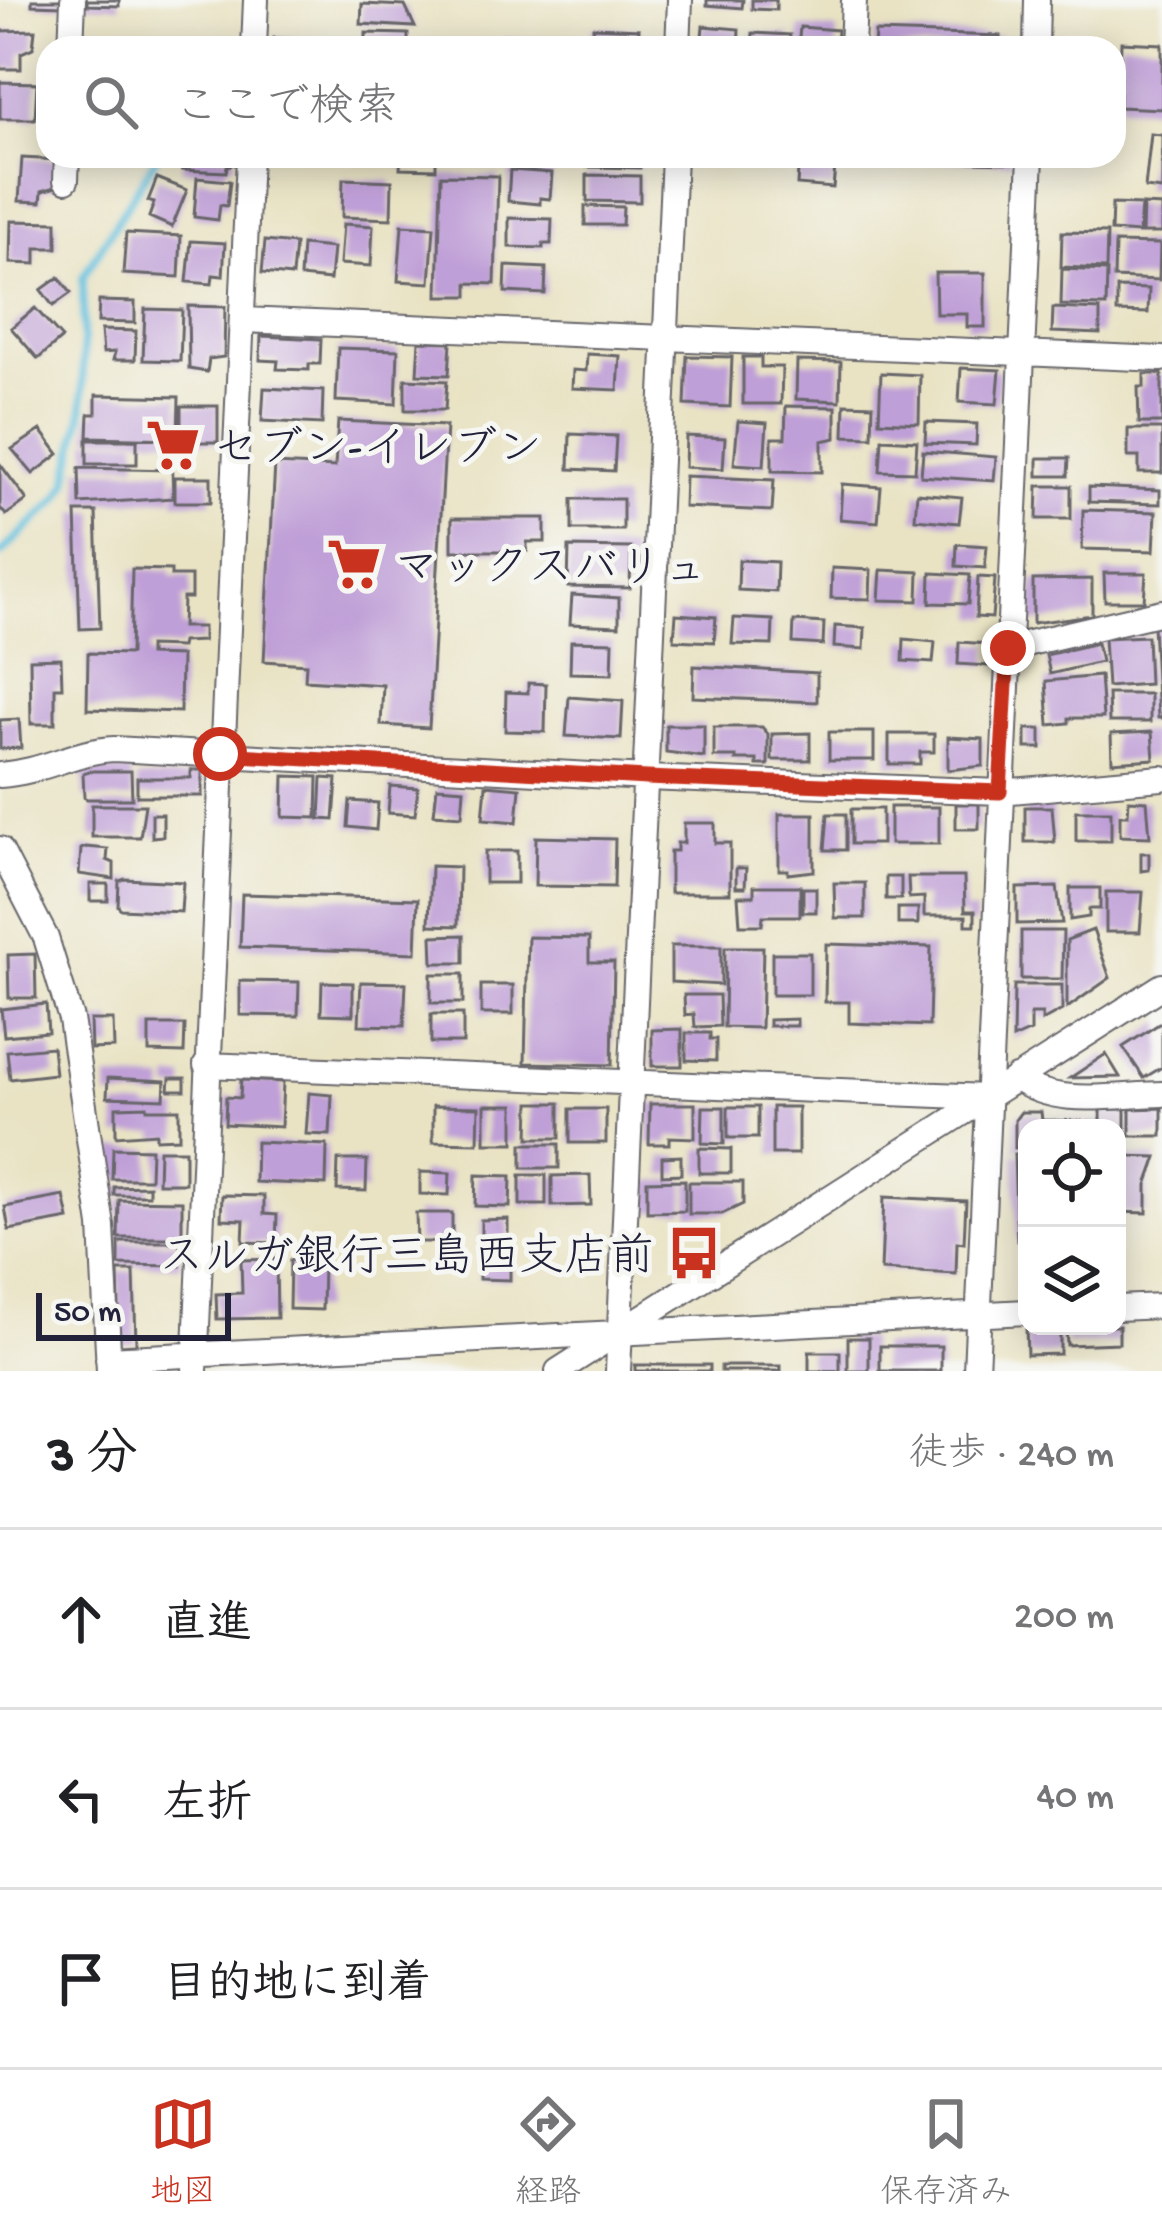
<!DOCTYPE html>
<html lang="ja">
<meta charset="utf-8">
<style>
body{margin:0;font-family:"Gochi Hand","Klee One",sans-serif;background:#f2f2f2;color:#202124}
.controls{position:absolute;right:36px;bottom:36px;display:grid;overflow:hidden;border-radius:24px;box-shadow:0 6px 30px #0003}
.controls button{width:108px;height:108px;display:grid;place-items:center;padding:0;border:0;border-bottom:3px solid #e0e0e0;background:#fff;color:#202124;font:60px sans-serif}
.scale{position:absolute;left:36px;bottom:30px;width:195px;box-sizing:border-box;padding-left:12px;border:6px solid #22223b;border-top:0;font-size:33px;line-height:42px;white-space:nowrap;color:#22223b;-webkit-text-stroke:9px #f6f6f2;paint-order:stroke}
.stop{position:absolute;width:36px;height:36px;margin:-27px;border:9px solid #c8321e;border-radius:50%;background:#fff}
.stop.end{background:#c8321e;border-color:#fff;box-shadow:0 3px 12px #0008}
.list{margin:0;padding:0;list-style:none}
h2{display:flex;justify-content:space-between;align-items:center;height:156px;margin:0;padding:0 48px;font-size:51px}
h2 small{font-size:39px;font-weight:400;color:#757577}
.list li{display:grid;grid-template-columns:78px 1fr auto;gap:36px;align-items:center;box-sizing:border-box;height:180px;padding:0 48px;border-top:3px solid #e0e0e0}
.list b{display:block;font-size:45px;white-space:nowrap}
.list em{font-size:39px;font-style:normal;color:#757577}
.icon{flex:none;width:66px;height:66px;fill:none;stroke:currentColor;stroke-width:2;stroke-linecap:round;stroke-linejoin:round}
.map{position:relative;flex:none;width:1162px;height:1371px;overflow:hidden}
.search{position:absolute;background:#fff;box-shadow:0 6px 30px #0003;left:36px;right:36px;top:36px;height:132px;display:flex;align-items:center;gap:30px;box-sizing:border-box;padding:0 42px;border-radius:36px;color:#757577;font-size:45px}
.sheet{height:696px;background:#fff}
nav{display:flex;justify-content:space-around;align-items:center;box-sizing:border-box;height:168px;border-top:3px solid #e0e0e0;background:#fff;font-size:33px;color:#757577}
nav a{display:grid;justify-items:center;gap:6px}
nav .on{color:#c8321e}
.map>svg:first-child{display:block}
.lines{fill:none;stroke-linecap:round;stroke-linejoin:round}
.stream{stroke:#5fbfdd;stroke-width:8}
.building{fill:#bf9fd7}
.minor-casing{stroke:#68666b;stroke-width:28}
.minor{stroke:#fff;stroke-width:24}
.route{stroke:#c8321e;stroke-width:15}
.labels{text-anchor:middle;stroke-width:10;stroke-linejoin:round;paint-order:stroke}
.poi-label{font-size:45px;fill:#22223b;stroke:#f6f6f2;text-anchor:start}
</style>
<div class="map">
<svg width="1162" height="1371" viewBox="0 0 1162 1371">
<rect width="100%" height="100%" fill="#f6f6f2"/>
<filter id="ink" filterUnits="userSpaceOnUse"><feTurbulence type="fractalNoise" baseFrequency=".00833" numOctaves="2"/><feDisplacementMap in="SourceGraphic" scale="24" xChannelSelector="R" yChannelSelector="G"/><feConvolveMatrix kernelMatrix="1 2 1 2 8 2 1 2 1" color-interpolation-filters="sRGB"/></filter>
<filter id="wash" filterUnits="userSpaceOnUse"><feTurbulence type="fractalNoise" baseFrequency=".004" numOctaves="4" result="noise"/><feDisplacementMap in="SourceGraphic" scale="48" xChannelSelector="R" yChannelSelector="G"/><feGaussianBlur stdDeviation="2.7" result="paint"/><feColorMatrix in="noise" values="0 0 0 0 0 0 0 0 0 0 0 0 0 0 0 0 0 1.4 0 .05"/><feComposite in="paint" operator="in"/></filter>
<g filter="url(#wash)">
<rect width="100%" height="100%" fill="#e9e3c4"/>
<g class="lines">
<!-- stream -->
<path class="stream" d="M0 554 58 499 68 482 83 410V277L157 156"/>
</g>
<g id="blocks">
<!-- building -->
<path class="building" d="M32 0H63V6L32 5Z
M87 0H119V6L87 5Z
M707 0H743L742 8 707 5Z
M752 0H776V10L752 9Z
M362 4 405 6 415 27 361 24Z
M703 26 739 29 738 48H701Z
M593 27 639 29 638 48H592Z
M800 27 837 30 836 48H798Z
M35 30 33 48 21 53V69H0V31Z
M875 32 1000 36V48H874Z
M366 33 408 34V48H366Z
M753 33 790 35 789 48H752Z
M274 38 313 39V48H273Z
M504 38 537 39V48H504Z
M1063 40 1107 43 1106 48H1063Z
M1121 42 1162 44V109L1119 107Z
M0 82 37 83 35 119H0Z
M1151 134 1162 135V190L1145 188Z
M182 156H234V164L227 166 226 172 182 170Z
M401 156H436V169L400 168Z
M587 156H641L640 168 587 167Z
M717 156H776V163L717 160Z
M799 156H836L833 188 797 185Z
M891 156H1011V163L891 160Z
M22 158 58 160 56 187 42 191 41 202 19 201Z
M510 170 552 173 550 199 540 198V204L508 201Z
M441 175 498 176 495 284 468 283V296H438Z
M587 175 640 176V202L587 201Z
M157 178 187 190 172 227 149 217 154 203 148 201Z
M197 178 230 181 227 206 220 205 218 220 194 217Z
M343 179 392 181 391 219 342 217Z
M1112 204 1141 205 1139 233 1111 231Z
M1143 205 1162 206V233H1142Z
M585 206 623 207 622 225H585Z
M509 218 552 219 551 244H543V248L509 247Z
M11 221 57 222V248H36V264L10 263Z
M343 224 373 226 371 266 340 264Z
M402 225 434 227 430 283 398 281Z
M1062 232 1107 233 1106 269 1061 267Z
M126 233 181 236 179 277 123 274Z
M191 241 225 243 223 276 213 275 212 284 187 282Z
M265 241 295 244 292 276 262 273Z
M1115 243 1160 244 1159 280 1114 278Z
M302 245 333 248 330 280 300 277Z
M506 266 546 268 545 294 505 292Z
M1062 269 1107 271 1106 306 1061 305Z
M935 273H985V327H967V314H936Z
M59 277 71 293 53 306 41 290Z
M1117 288 1149 289 1148 313 1117 312Z
M99 301 135 302V323L98 322Z
M188 306 225 307 224 357 209 359 207 372 189 369Z
M35 308 62 338 38 359 11 328Z
M1053 308 1100 310V334L1052 332Z
M145 309 182 310 180 361 143 360Z
M101 330 136 331 135 360H113L115 352 103 353Z
M261 336 321 339 320 364H309V370L277 369 278 361 260 360Z
M419 341 451 342 449 375 417 374Z
M338 348 398 350 396 404 336 401Z
M587 354 620 356 618 390 572 388 573 370 586 371Z
M687 356 732 357 730 407 685 405Z
M743 357H761V367H782L781 404H743Z
M797 361 841 362 840 401 796 399Z
M961 368 1000 370 997 404 959 402Z
M881 373 920 375 919 423 879 421Z
M1144 374H1162V423H1139L1138 387H1144Z
M405 379 447 381 445 410H405Z
M264 388 323 391 322 424 262 421Z
M96 395 179 397 178 439 88 437 89 414H96Z
M845 404 873 405 872 437 844 436Z
M181 406H218V442H181Z
M786 406 836 407V438L822 441V472L772 471V438H785Z
M338 421 446 426 429 728 381 725 383 685 305 680 306 664 264 661 275 464 335 467Z
M738 421 767 423 764 466 734 464Z
M926 422 977 424 976 445 925 443Z
M1128 429H1162V473H1139V457H1128Z
M41 430 59 454 33 474 12 449Z
M570 434 616 436 614 471 569 469Z
M686 436 725 438 723 469 685 467Z
M882 439 917 441 915 472 880 471Z
M87 440H137V464H87Z
M923 451 996 457 994 481 921 476Z
M1038 458H1069L1068 476H1038Z
M0 464 27 500 6 515 0 508Z
M79 468 172 470 173 498 80 504Z
M685 476 774 480 772 511 684 507Z
M175 477H211V502H175Z
M842 484 881 487 878 522 840 519Z
M1038 486H1071V519H1037Z
M1089 487 1160 490V504L1089 502Z
M917 493 962 497 959 523 915 519Z
M572 499H623V530H572Z
M1083 510 1156 512 1154 551 1082 549Z
M76 512H96L100 628 80 629Z
M452 518H545V542H527V551H452Z
M957 544 987 546 985 568 956 566Z
M569 547 631 548 630 588 568 587Z
M739 560 777 562 776 592 738 590Z
M832 568 871 570 870 599 831 598Z
M132 569 171 570V576H191V598H183L182 627H203V641L182 642 181 647 149 646V655L181 656 180 712 87 709 88 653 130 654Z
M881 570 919 572 918 601 879 600Z
M931 573 970 575 968 604 930 603Z
M1104 573H1146L1144 601H1105Z
M978 577 995 578 992 618 976 617Z
M1092 579V615L1033 623V580Z
M572 595 619 598V626L570 624Z
M676 614 716 617 714 642 674 640Z
M734 618 773 620 772 645 732 644Z
M794 621 824 623 823 645 793 643Z
M1153 625H1162V718H1158Z
M835 626 865 628 864 649 834 647Z
M1147 636 1149 684 1107 687 1104 638Z
M904 639 935 642 933 663 903 661Z
M571 641 613 642 612 674 570 673Z
M959 642 989 644 988 666 958 664Z
M1097 643 1101 662 1050 674 1046 655Z
M61 658 62 687H55V724H31L30 659Z
M694 666 817 673V702L693 697Z
M1100 676 1103 718H1069V723L1049 725 1046 681Z
M528 683 546 684 545 732 505 731 506 692 528 693Z
M1108 694H1150V722H1109Z
M569 697 623 701 621 739 566 736Z
M19 719 21 748 0 749V720Z
M666 725H704V757L666 752Z
M714 727H762L768 734V765H757V760H736V757H714Z
M1026 729H1041V748H1026Z
M829 732H874V760H829Z
M1152 732 1154 759 1112 762 1111 734Z
M810 733V760H772V734Z
M889 734H934V752H920V764H889Z
M948 737 983 739V766L948 770Z
M191 770H202V796H137V778H191Z
M89 771H131L132 799H87L84 797 83 773Z
M284 776 318 777 317 818 283 817Z
M322 778 337 779 334 820 320 819Z
M486 785 520 788 517 822 483 819Z
M390 786 418 788 415 815 388 813Z
M437 787 464 789 462 816 434 814Z
M1129 800 1147 801 1150 837 1120 836V815H1128Z
M350 801 378 803 376 830 348 827Z
M956 804H979V829H956Z
M92 805H145L140 837H92Z
M890 807H939V844H890Z
M1025 807H1052L1055 842H1025Z
M851 809H882V844H851Z
M1076 811H1111V841H1076Z
M152 814H163V836L152 837Z
M779 814H814V871L788 874V870H779Z
M828 814H846V850H825Z
M684 823H715V843H730V893H670V851H677V843H684Z
M536 837 615 839 614 887 535 886Z
M86 847 108 849 107 860 114 863V879L79 874 81 849Z
M485 851H517V883H485Z
M1141 853H1149V870L1141 871Z
M431 866 459 867 458 926 429 925Z
M736 868H746L745 887H736Z
M886 877H901V899H886Z
M908 877H964L965 911H975V925H966V916H924V897L909 898Z
M125 879 183 882 181 912 121 909 118 906 119 881Z
M834 883H865V918H835Z
M90 884H108V901H90Z
M754 886H800V916H763L762 925H740L738 896H754Z
M1057 887 1062 923 1017 924V888Z
M803 888H816V912H803Z
M1070 888H1100V909H1089V917L1070 920Z
M1106 892H1143L1140 932H1106Z
M242 894 418 899 416 953 240 947Z
M898 908H918V924H898Z
M1093 930 1110 978 1067 1008V940Z
M1021 931H1063L1062 979H1021Z
M464 935V963H433L432 936Z
M528 937 589 938V962H614L612 1065 525 1063Z
M826 944 931 947 929 1026 849 1023V1002H825Z
M671 946H721V985L671 982Z
M725 947H763L761 1028 724 1027Z
M772 953H810V995H772Z
M35 954 36 998H9L8 955Z
M431 974H463V1003H431Z
M240 981 299 982 298 1016 240 1015Z
M322 982 353 983V1015L321 1014Z
M361 982 406 983 404 1026 359 1025Z
M481 985H513V1014H481Z
M1014 985H1062V1010L1042 1021V1014H1031V1031L1013 1039Z
M684 995H719L720 1026 695 1027 694 1014 685 1015Z
M46 1004 48 1032 4 1036 1 1009Z
M431 1014H463V1043H431Z
M797 1019V1026H769V1020Z
M90 1020H113L114 1048 91 1049Z
M1162 1022V1067L1144 1078 1123 1047Z
M149 1025H185L184 1053 149 1052Z
M682 1029V1066H652V1030Z
M686 1033H710V1039H716V1061L686 1060Z
M52 1047 55 1074 10 1079 7 1051Z
M1106 1054 1120 1077 1070 1078Z
M108 1078 165 1081 164 1099 107 1097Z
M170 1078H185V1090H169Z
M241 1080 283 1082 281 1127 225 1124 226 1097 240 1098Z
M309 1093 332 1095 330 1135 306 1134Z
M530 1103H560V1138H529Z
M650 1104H695V1138L669 1137V1144H649Z
M485 1105H514V1143H485Z
M147 1106V1109H179V1138L156 1139V1133L116 1136V1107Z
M433 1106 479 1107 478 1143 433 1142Z
M703 1107H724V1144L702 1143Z
M728 1107H758V1138H728Z
M772 1107H798V1154H772Z
M1162 1108V1136H1130V1109Z
M570 1109H606V1143H570Z
M1101 1109H1125V1144H1117V1128H1087V1122H1101Z
M1021 1112H1041L1042 1120 1082 1121V1128H1027V1148H1015V1120Z
M256 1142 327 1145 326 1185 255 1182Z
M522 1144H559V1168H522Z
M113 1148 151 1149 150 1179H112Z
M699 1148 731 1149V1173H699Z
M159 1150H185V1183H158Z
M1014 1154H1027V1241H1017Z
M681 1156V1174L662 1175V1157Z
M1117 1156 1157 1157 1147 1185V1213L1117 1212Z
M338 1160H367L366 1191 337 1190Z
M420 1172 450 1173 449 1195 420 1194Z
M476 1175 511 1176 510 1207 475 1206Z
M520 1175H546V1205H520Z
M590 1175 591 1205 552 1206V1176Z
M685 1180V1211L647 1212V1181Z
M689 1182H743V1204L722 1214H689Z
M149 1186V1195H114V1187Z
M222 1195 264 1196V1214L277 1215 276 1243 243 1242 244 1220 221 1219Z
M64 1196 69 1219 9 1230 5 1207Z
M884 1197 966 1201 964 1243 957 1242 956 1274 881 1270Z
M119 1200 182 1201V1238H118Z
M416 1213H452V1242H417Z
M508 1219V1238H481V1220Z
M119 1242H180V1266L119 1265Z
M479 1250H510V1280L479 1279Z
M276 1259 277 1318 217 1319 216 1294 242 1293 241 1260Z
M290 1260 323 1261 322 1310 289 1309Z
M118 1271H134L136 1344 120 1345Z
M1066 1326H1119V1343L1067 1345Z
M1026 1327H1060V1354L1027 1355Z
M848 1338H869V1371H848Z
M880 1346H941V1371H880Z
M809 1352H840V1371H809Z
M635 1365H710V1371H635Z
M721 1366H781V1371H721Z"/>
</g>
</g>
<g filter="url(#ink)">
<use href="#blocks" fill-opacity="0" stroke="#68666b" stroke-width="3"/>
<g class="lines">
<defs>
<path id="minor" d="M71 48 73 0
M254 48 256 0
M678 48 680 0
M852 48 854 0
M1036 48 1037 0
M66 180 67 156
M243 320 1162 359
M1008 648 1162 612
M0 775C44 772 74 751 114 749L647 778 1000 792 1162 778
M0 849 46 938 71 1019 102 1226 109 1371
M206 1065 987 1097
M1016 1078C1055 1108 1114 1095 1162 1094
M1117 1308 1162 1306
M108 1359 1027 1312
M195 1371 249 156
M558 1371 1162 986
M618 1371 674 156
M976 1371 1031 156"/>
</defs>
<!-- minor casing -->
<use href="#minor" class="minor-casing"/>
<!-- minor -->
<use href="#minor" class="minor"/>
</g>
</g>
<g class="lines" filter="url(#ink)">
<!-- route -->
<path class="route" d="M220 754 647 778 1000 792 1008 648"/>
</g>
<!-- icons -->
<defs>
<symbol id="supermarket-bare" viewBox="-9 -9 18 18"><path d="M-6-5.5h2.5l.6 2H6L4.5 2H-2.5L-4.4-4H-6ZM-1.5 3.2a1.3 1.3 0 1 0 .1 0ZM3 3.2a1.3 1.3 0 1 0 .1 0Z" fill="#c8321e" stroke="#f6f6f2" stroke-width="2.5" paint-order="stroke"/></symbol>
<symbol id="bus-bare" viewBox="-9 -9 18 18"><path d="M-5-6H5V4H4V6H2V4H-2V6H-4V4H-5ZM-3.5-4V0h7V-4ZM-3.5 1.2v1.5H-2V1.2ZM2 1.2v1.5H3.5V1.2Z" fill="#c8321e" stroke="#f6f6f2" stroke-width="2.5" paint-order="stroke"/></symbol>
</defs>
<g fill-rule="evenodd">
<use href="#supermarket-bare" x="135" y="407" width="76" height="76"/>
<use href="#supermarket-bare" x="316" y="526" width="76" height="76"/>
<use href="#bus-bare" x="656" y="1215" width="76" height="76"/>
</g>
<g class="labels">
<!-- poi labels -->
<g class="poi-label">
<text x="213" y="461">セブン-イレブン</text>
<text x="394" y="580">マックスバリュ</text>
<text x="654" y="1269" text-anchor="end">スルガ銀行三島西支店前</text>
</g>
</g>
</svg>
<div class="controls">
<button><svg class="icon" aria-label="locate" viewBox="0 0 24 24"><circle cx="12" cy="12" r="6"/><path d="M12 2v4M12 18v4M2 12h4M18 12h4"/></svg></button>
<button><svg class="icon" aria-label="layers" viewBox="0 0 24 24"><path d="M12 4l9 5-9 5-9-5zM3 14l9 5 9-5"/></svg></button>
</div>
<div class="scale">50 m</div>
<div class="stop" style="left:220px;top:754px"></div>
<div class="stop end" style="left:1008px;top:648px"></div>
<div class="search"><svg class="icon" aria-label="search" viewBox="0 0 24 24"><circle cx="10" cy="10" r="6"/><path d="M15 15l6 6"/></svg>ここで検索</div>
</div>
<section class="sheet">
<h2>3 分<small>徒歩 · 240 m</small></h2>
<ul class="list">
<li><svg class="icon" aria-label="ahead" viewBox="0 0 24 24"><path d="M12 20V5M6 11l6-6 6 6"/></svg><div><b>直進</b></div><em>200 m</em></li>
<li><svg class="icon" aria-label="left" viewBox="0 0 24 24"><path d="M17 20v-9H6M10 6l-5 5 5 5"/></svg><div><b>左折</b></div><em>40 m</em></li>
<li><svg class="icon" aria-label="arrive" viewBox="0 0 24 24"><path d="M6 21V4h12l-3 4 3 4H6"/></svg><div><b>目的地に到着</b></div></li>
</ul>
</section>
<nav>
<a class="on"><svg class="icon" aria-label="map" viewBox="0 0 24 24"><path d="M3 6l6-2 6 2 6-2v14l-6 2-6-2-6 2zM9 4v14M15 6v14"/></svg>地図</a>
<a><svg class="icon" aria-label="directions" viewBox="0 0 24 24"><path d="M12 3l9 9-9 9-9-9zM9 14v-3h6M13 9l2 2-2 2"/></svg>経路</a>
<a><svg class="icon" aria-label="saved" viewBox="0 0 24 24"><path d="M7 4h10v16l-5-4-5 4z"/></svg>保存済み</a>
</nav>
